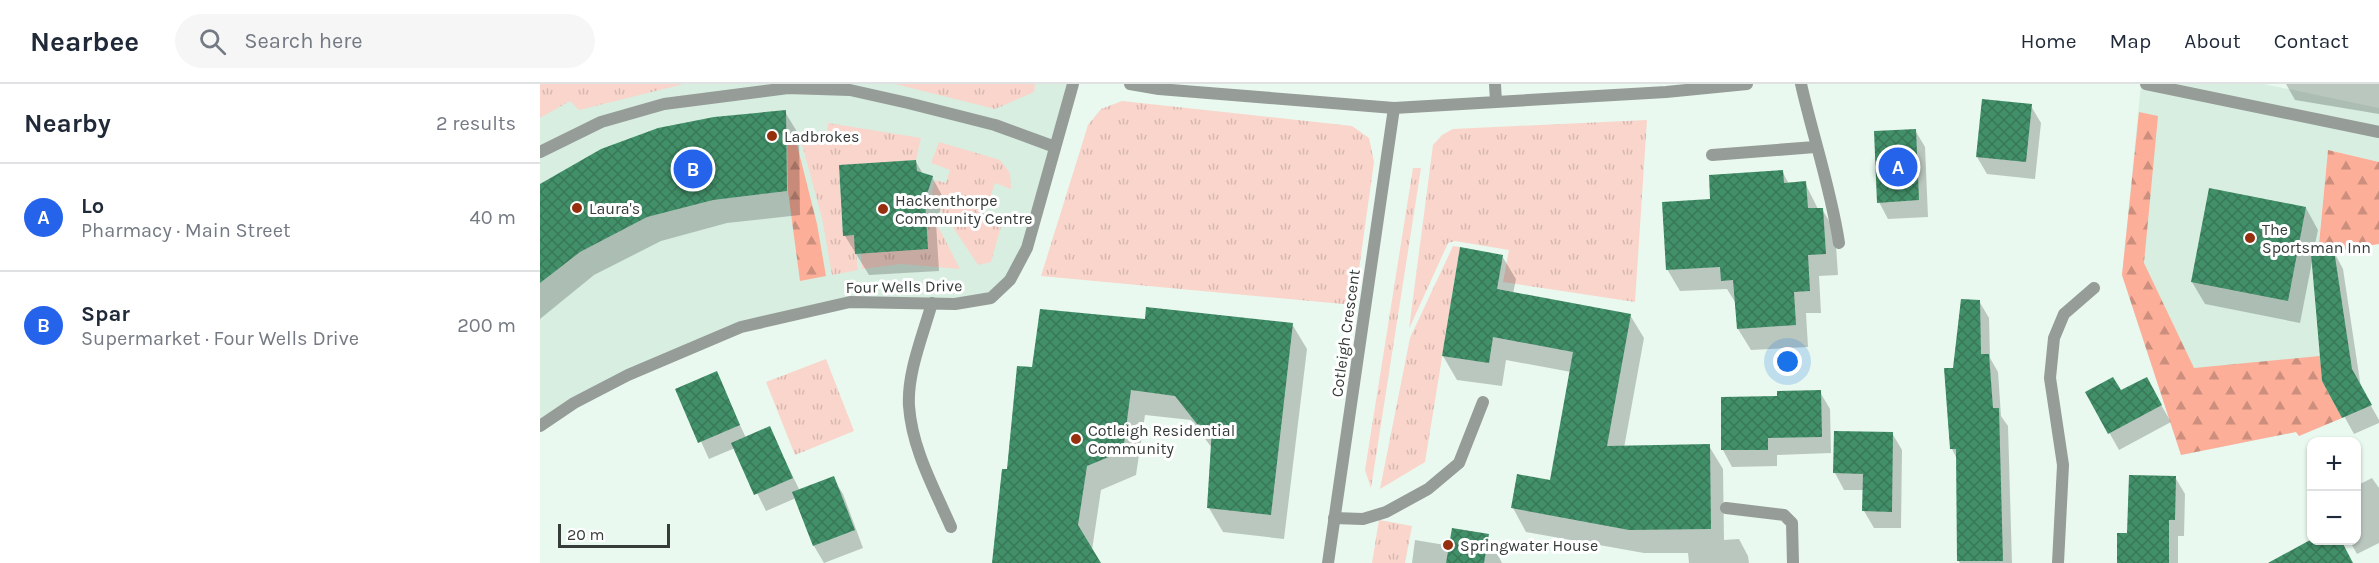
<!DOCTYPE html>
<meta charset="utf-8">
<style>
body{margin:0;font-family:Karla,sans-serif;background:#f6f6f7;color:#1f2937}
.controls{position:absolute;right:18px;bottom:18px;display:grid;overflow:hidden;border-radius:12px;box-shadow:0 2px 4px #0004}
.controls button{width:54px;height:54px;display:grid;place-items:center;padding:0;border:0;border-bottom:2px solid #e0e1e3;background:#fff;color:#1f2937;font:30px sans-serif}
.scale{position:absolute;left:18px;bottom:15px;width:112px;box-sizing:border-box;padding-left:6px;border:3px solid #363c39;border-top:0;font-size:16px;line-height:21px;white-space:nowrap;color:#363c39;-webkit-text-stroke:4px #fff;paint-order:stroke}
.you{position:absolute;left:1248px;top:278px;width:21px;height:21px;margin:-15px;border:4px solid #fff;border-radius:50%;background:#1a73e8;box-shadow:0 0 0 9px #1a73e833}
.badge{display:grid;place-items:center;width:39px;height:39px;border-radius:50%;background:#2563eb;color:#fff;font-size:20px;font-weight:700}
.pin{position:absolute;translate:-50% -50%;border:3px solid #fff;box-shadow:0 2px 6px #0006}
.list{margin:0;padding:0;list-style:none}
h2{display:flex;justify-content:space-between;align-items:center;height:78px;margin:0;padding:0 24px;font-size:26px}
h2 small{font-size:20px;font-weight:400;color:#747a83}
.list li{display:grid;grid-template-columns:39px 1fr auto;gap:18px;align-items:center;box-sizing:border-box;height:108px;padding:0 24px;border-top:2px solid #e0e1e3}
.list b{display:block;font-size:22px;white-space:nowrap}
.list p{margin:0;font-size:20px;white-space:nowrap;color:#747a83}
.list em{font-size:20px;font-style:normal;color:#747a83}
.icon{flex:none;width:33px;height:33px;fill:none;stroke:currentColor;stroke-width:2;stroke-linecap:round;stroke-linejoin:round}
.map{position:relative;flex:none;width:1839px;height:479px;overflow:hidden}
header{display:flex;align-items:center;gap:36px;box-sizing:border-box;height:84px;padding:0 30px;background:#fff;border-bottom:2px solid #e0e1e3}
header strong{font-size:28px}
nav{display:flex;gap:33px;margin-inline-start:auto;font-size:21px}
.search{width:420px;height:54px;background:#f6f6f7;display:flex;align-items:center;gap:15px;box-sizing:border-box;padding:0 21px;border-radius:33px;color:#747a83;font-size:22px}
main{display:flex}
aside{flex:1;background:#fff}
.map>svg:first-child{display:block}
.built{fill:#d8eee1}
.grass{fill:url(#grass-tufts)}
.forest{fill:url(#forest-firs)}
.shadow{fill:#0003}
.building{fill:url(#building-cross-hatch)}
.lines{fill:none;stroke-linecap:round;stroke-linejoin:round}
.service{stroke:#969c98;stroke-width:12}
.minor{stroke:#969c98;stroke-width:12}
.poi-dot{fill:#962f0e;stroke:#fff;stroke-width:2}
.labels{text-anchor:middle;stroke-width:6;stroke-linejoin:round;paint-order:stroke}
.poi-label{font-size:16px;fill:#363c39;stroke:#fff;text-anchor:start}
.street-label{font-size:16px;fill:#363c39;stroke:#fff}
</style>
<header>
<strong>Nearbee</strong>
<div class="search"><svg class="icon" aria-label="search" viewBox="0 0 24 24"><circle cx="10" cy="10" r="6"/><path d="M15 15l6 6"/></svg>Search here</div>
<nav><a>Home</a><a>Map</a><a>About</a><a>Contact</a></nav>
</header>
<main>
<aside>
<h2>Nearby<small>2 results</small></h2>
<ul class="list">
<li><span class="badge">A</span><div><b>Lo</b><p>Pharmacy · Main Street</p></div><em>40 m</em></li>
<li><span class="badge">B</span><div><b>Spar</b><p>Supermarket · Four Wells Drive</p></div><em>200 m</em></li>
</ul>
</aside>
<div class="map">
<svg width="1839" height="479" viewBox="0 0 1839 479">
<defs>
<pattern id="grass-tufts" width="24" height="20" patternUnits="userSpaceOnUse" patternTransform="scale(1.5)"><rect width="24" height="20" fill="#f9d5cb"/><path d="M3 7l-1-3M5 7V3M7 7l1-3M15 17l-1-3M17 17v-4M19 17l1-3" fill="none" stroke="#d6b8af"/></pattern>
<pattern id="forest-firs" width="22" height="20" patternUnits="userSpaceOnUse" patternTransform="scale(1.5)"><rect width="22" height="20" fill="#fcae98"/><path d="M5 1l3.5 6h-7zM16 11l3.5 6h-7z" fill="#cd8f7d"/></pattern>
<pattern id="building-cross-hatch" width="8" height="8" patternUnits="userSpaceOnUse" patternTransform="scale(1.5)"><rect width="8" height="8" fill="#429069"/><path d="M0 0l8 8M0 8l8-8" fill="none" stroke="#387757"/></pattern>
</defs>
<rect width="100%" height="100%" fill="#e9f9ef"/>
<!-- built -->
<path class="built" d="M0 0H533L487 164 451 214 310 218 147 265 0 342Z
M1601 0H1724L1839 24V78L1788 66 1774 209 1782 297 1802 334 1759 352 1756 348 1641 371 1582 191Z"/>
<!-- grass -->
<path class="grass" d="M0 0H144L39 26 30 17 0 34Z
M355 0H495L494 8 455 25Z
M582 17 812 42 829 54 834 78 814 221 501 192 548 41 561 25Z
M1107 36 1095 218 963 198 969 166 915 157 908 159 869 245 893 61 902 51 913 45Z
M288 39 381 54 376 76 299 82 303 152 314 151 318 186 292 191 282 134 260 53H287Z
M399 58 460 76 470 89 471 105 455 99 443 133 462 139 451 178 438 181 407 134 395 120 392 108 395 96 406 99 410 86 391 79Z
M873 84H881L831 404 825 386Z
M386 134 400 146 420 185 361 180 322 185 321 169 387 165Z
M913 162 920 163 885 378 840 405 870 254Z
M286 275 314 347 255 371 226 298Z
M839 436 872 442 865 479H832Z"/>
<!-- forest -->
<path class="forest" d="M1599 28 1618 32 1604 179 1654 284 1780 272 1782 297 1802 334 1759 352 1756 348 1641 371 1582 191Z
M255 53 277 140 286 192 260 197 248 107 247 56Z
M1788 66 1839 78V160L1778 170Z"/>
<!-- shadow -->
<path class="shadow" d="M1746 0H1839V30L1755 16Z
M1491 22 1501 39 1495 95 1447 90 1437 73Z
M245 28 259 51 260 131 187 139 121 157 54 191 0 235V104Z
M1375 46 1385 63 1388 133 1348 135 1339 118Z
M376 78 383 90 392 93 404 115 396 139 399 187 329 191 305 152Z
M1242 87 1249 100 1265 99 1278 125H1282L1295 147 1298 191 1279 192 1281 229H1266L1268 263 1211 266 1198 245 1195 218 1187 205 1140 207 1127 185 1172 116Z
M1766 124 1778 146 1773 170 1794 168 1803 185 1821 304 1839 336V339L1814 350 1784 296 1772 178 1760 239 1665 220 1652 198Z
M962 172 976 195 973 210 1090 231 1104 254 1084 364 1169 362 1183 385 1184 456 1199 455 1208 472 1209 479H1149L1148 469H1104L986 448 973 424 1011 398 1031 288 966 276 962 302 917 296 903 272Z
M1439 217 1449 234 1450 274 1458 288 1461 332 1468 342 1472 479H1420L1418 476 1417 375 1412 365 1415 286Z
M607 236 752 240 767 265 744 455 683 448 669 424 672 364 651 336 605 331 596 391 561 406 552 466 559 479H453L468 387 493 284Z
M176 289 206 354 229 344 260 407 293 394 303 410 323 464 284 479 274 462 256 414 226 427 195 364 169 375 137 305Z
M1606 295 1631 338 1579 366 1547 309 1581 308Z
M1280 308 1290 325 1291 369 1237 371V382L1192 383 1183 366Z
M1352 349 1362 366 1361 444H1334L1324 427V406H1304L1295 389Z
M1635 393 1645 410 1644 452H1638V479H1578L1588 451Z
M1832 394 1839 404V459L1817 470 1809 456H1816V402Z
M948 452 962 479H872L875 456 911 462Z"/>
<!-- building -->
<path class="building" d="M1442 15 1492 20 1486 78 1436 73Z
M246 26 247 107 173 116 107 133 40 168 0 199V100L61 65 118 44 174 33Z
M1376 45 1379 116 1337 119 1334 47Z
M376 76 377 87 393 92 385 116 388 165 315 170 314 151 303 152 299 81Z
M1243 86 1244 99 1266 97 1268 124H1283L1286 170 1268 171 1270 207 1254 208 1256 241 1197 245 1193 196 1181 197 1180 183 1126 186 1122 118 1170 115 1169 91Z
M1669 104 1766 123 1748 217 1651 198Z
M920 163 963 171 957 205 1091 230 1067 362 1170 360 1171 445 1089 446 971 424 977 390 1010 396 1033 268 953 253 949 279 902 272Z
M1794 166 1812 285 1832 321 1802 334 1782 297 1771 169Z
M1421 215 1440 216 1441 270H1449L1453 324H1459L1463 477H1417L1416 365H1410L1404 284H1413Z
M606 223 753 239 731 431 667 424 672 344 657 340 635 312 591 306 583 367 547 382 538 441 561 479H452L462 385H467L477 282 492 283 500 225 605 235Z
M177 287 200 341 158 359 135 305Z
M1573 293 1581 306 1607 293 1622 321 1568 350 1545 308Z
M1281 306 1282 353 1228 354V366H1181V313L1237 312V307Z
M230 342 253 394 214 411 191 359Z
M1294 347 1353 348 1352 428 1322 427 1323 390 1293 389Z
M1589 391 1636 392 1635 436H1629V479H1577V449H1587Z
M294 392 315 446 273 462 252 408Z
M912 444 949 450 944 479H906Z
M1772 455 1801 456 1813 479H1728Z"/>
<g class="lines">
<!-- service -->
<path class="service" d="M1261 0C1273 53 1291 105 1299 159
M0 68 61 38 124 20 248 4 310 6 368 19 455 41 515 63
M1172 71 1275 63
M392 219C383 251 367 289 369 322 372 365 394 404 411 443
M794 434 823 435 846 428 888 405 919 379 943 318"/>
<!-- minor -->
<path class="minor" d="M590 0 619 5 854 24 1126 8 1207 0
M955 0 956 18
M1606 0 1839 48
M0 342 34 319 88 291 201 243 310 218 415 220 451 214 470 196 487 164 533 0
M1186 424 1244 431 1252 439 1253 479
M788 479 854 24
M1518 479 1523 381 1510 294 1514 254 1524 230 1554 204"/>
</g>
<!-- markers -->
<g class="poi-dot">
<circle cx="232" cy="52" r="6"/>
<circle cx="37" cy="124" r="6"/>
<circle cx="343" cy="125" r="6"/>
<circle cx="1710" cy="154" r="6"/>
<circle cx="536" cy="355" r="6"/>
<circle cx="908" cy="461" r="6"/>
</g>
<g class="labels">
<!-- poi labels -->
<g class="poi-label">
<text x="244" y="58">Ladbrokes</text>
<text x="355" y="122">Hackenthorpe<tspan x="355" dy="18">Community Centre</tspan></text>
<text x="49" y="130">Laura's</text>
<text x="1722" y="151">The<tspan x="1722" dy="18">Sportsman Inn</tspan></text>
<text x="548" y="352">Cotleigh Residential<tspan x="548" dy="18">Community</tspan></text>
<text x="920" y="467">Springwater House</text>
</g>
<!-- street labels -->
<g class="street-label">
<text transform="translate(364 202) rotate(-1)" y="6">Four Wells Drive</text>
<text transform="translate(805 249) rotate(-82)" y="6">Cotleigh Crescent</text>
</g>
</g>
</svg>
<div class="controls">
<button>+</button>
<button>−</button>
</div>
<div class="scale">20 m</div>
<div class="you"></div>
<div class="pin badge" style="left:1358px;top:83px">A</div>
<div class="pin badge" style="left:153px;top:85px">B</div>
</div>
</main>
